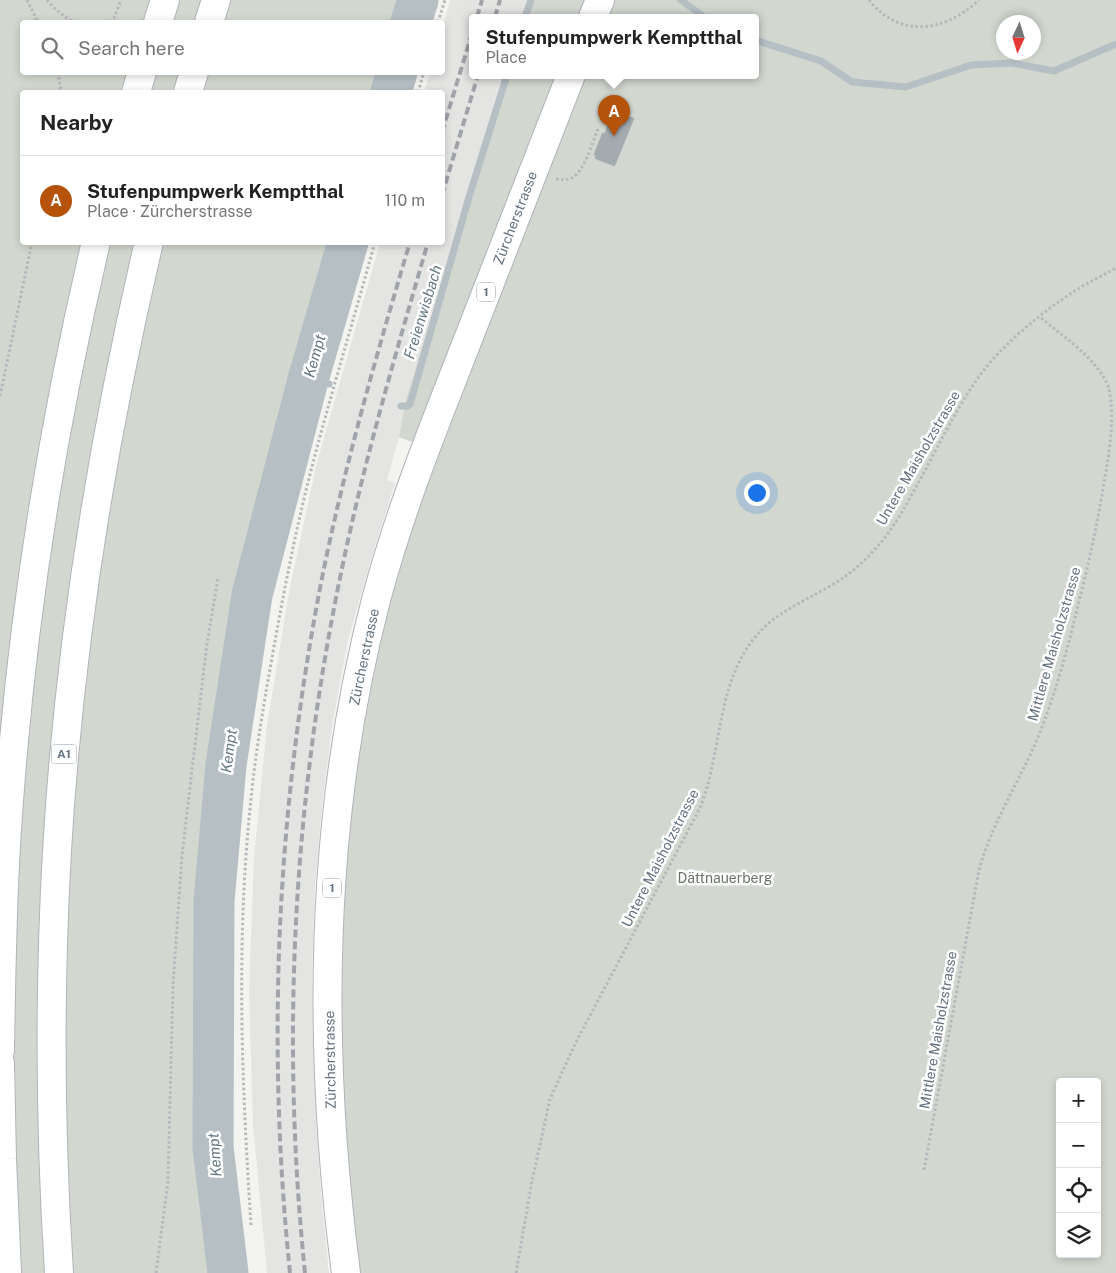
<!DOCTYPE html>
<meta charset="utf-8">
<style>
body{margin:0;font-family:"Public Sans",sans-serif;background:#f2f2f2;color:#222}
.controls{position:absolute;right:15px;bottom:15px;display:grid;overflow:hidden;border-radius:5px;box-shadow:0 2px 8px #0003}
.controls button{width:45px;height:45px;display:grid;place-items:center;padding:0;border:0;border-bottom:1px solid #e0e0e0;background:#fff;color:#222;font:25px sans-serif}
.compass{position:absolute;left:996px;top:15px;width:45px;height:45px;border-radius:50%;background:#fff;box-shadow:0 2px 8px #0003;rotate:184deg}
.you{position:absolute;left:756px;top:492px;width:18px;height:18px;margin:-12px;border:4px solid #fff;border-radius:50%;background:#1a73e8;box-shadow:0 0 0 8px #1a73e833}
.badge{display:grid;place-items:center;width:32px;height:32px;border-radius:50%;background:#b45309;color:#fff;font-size:16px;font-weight:700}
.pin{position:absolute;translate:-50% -41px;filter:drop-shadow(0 1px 2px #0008)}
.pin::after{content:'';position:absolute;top:26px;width:18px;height:15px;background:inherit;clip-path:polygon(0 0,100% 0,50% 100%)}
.popup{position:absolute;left:469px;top:14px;width:290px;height:65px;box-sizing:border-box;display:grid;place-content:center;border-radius:5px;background:#fff;filter:drop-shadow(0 1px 4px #0005);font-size:16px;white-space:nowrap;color:#767676}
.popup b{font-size:19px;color:#222}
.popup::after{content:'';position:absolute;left:50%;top:100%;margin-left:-10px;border:10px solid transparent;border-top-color:#fff}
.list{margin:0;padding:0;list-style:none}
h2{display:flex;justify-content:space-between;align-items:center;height:65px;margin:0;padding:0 20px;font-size:21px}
h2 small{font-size:16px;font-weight:400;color:#767676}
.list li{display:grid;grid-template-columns:32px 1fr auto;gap:15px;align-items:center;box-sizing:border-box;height:90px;padding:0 20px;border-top:1px solid #e0e0e0}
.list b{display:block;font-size:19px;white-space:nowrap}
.list p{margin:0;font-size:16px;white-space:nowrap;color:#767676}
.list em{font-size:16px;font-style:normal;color:#767676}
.icon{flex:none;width:28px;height:28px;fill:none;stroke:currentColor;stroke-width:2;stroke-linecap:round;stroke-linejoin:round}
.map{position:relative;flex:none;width:1116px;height:1273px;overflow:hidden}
.search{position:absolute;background:#fff;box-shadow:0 2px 8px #0003;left:20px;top:20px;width:425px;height:55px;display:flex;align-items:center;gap:12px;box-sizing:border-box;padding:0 18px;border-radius:5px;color:#767676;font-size:19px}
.panel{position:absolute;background:#fff;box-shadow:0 2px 8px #0003;left:20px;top:90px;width:425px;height:155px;border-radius:5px}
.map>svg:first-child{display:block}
.built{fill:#e4e5e3}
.green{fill:#d2d8cf;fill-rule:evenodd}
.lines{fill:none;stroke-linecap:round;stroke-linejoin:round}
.stream{stroke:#b5bfc4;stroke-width:7}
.river{stroke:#b5bfc4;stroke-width:41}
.building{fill:#a3aab0;stroke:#d4d5d2}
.primary-casing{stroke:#b0b3b7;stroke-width:30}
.highway-casing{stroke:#b1b4b7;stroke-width:30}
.path{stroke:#b6b8bb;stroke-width:3;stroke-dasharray:2.5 2.5;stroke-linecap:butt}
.primary{stroke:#fff;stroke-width:28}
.highway{stroke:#fff;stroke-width:28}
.rail{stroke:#a0a4aa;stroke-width:4;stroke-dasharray:8 4;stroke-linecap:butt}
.labels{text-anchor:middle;stroke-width:5;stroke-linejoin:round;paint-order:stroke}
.shield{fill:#fff;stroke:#929ca5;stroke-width:1}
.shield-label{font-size:12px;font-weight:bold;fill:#64717f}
.street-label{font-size:14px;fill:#64717f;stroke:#fff}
.park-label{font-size:14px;fill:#657663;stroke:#fff}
.water-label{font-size:15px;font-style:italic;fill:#657983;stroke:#fff}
</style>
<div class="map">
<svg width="1116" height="1273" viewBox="0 0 1116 1273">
<rect width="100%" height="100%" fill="#f3f3ef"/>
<!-- built -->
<path class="built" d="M450 0H528L522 17H473V75H505L407 400 399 437 387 480 395 483 370 563 347 644 332 727 322 806 315 886 312 965 313 1045 316 1124 322 1206 329 1273H267L253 1125 249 991 254 858 267 725 289 592 317 462 380 243 442 242V92H424L430 73 442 72 443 27Z"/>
<!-- green -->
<path class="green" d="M0 0H425L419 22H22V72L406 73 400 92H22V242L360 243 267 589 235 788 230 1018 201 1127 213 1253 216 1273H0Z
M528 0H1116V1273H346L339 1211 338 810 426 447 399 437 406 400 505 75H755V17H522ZM1004 22H1034V52H1004ZM1060 1082H1097V1254H1060Z"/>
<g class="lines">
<!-- stream -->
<path class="stream" d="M681 0 704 17
M525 17 531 0
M755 40 821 61 852 82 906 87 971 65 1011 63 1054 71 1116 44
M308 380 329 384
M401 406H407L410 404 469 197 507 75"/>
<!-- river -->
<path class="river" d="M411 22 418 0
M391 92 397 72
M228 1273 213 1147 214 901 226 765 252 595 308 380 348 242"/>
</g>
<!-- building -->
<path class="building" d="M613 110 635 118 615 167 594 159 595 156 593 155 602 132 604 133Z"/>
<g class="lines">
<defs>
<path id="primary" d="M593 17 600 0
M346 1273C317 1050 319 818 376 600 399 513 432 431 465 347 500 257 535 166 571 75"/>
<path id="highway" d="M158 22 165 0
M209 22 216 0
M136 92 142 72
M188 92 194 72
M0 1051C1 983 2 914 6 846 18 643 49 441 96 242
M0 1063 2 1159 7 1273
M59 1273C50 1132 49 991 57 851 69 646 102 442 149 242"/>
</defs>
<!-- primary casing -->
<use href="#primary" class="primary-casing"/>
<!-- highway casing -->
<use href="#highway" class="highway-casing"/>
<!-- path -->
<path class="path" d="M27 0 38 22
M47 0 56 10 73 22
M869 0C901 40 946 31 979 0
M110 22 114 18 121 0
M438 22 445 0
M58 72 61 92
M418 92 424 72
M556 179C562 180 567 180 572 178 584 172 593 141 598 129
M0 396 32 242
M924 1170 979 870C992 822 1020 781 1039 735 1055 694 1067 652 1077 609 1088 567 1097 526 1104 483 1109 455 1116 414 1108 386 1097 358 1062 336 1040 317
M251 1225C242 1086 236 947 250 809 255 753 265 697 275 641 286 580 298 519 314 459 333 387 355 315 375 242
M156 1273 168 1181 173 985 182 855 207 643 218 578
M516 1273 532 1181 550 1099 576 1042 700 808C720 758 717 699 744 653 765 616 798 605 832 585 849 575 863 563 875 549 892 531 903 510 915 489 936 451 955 410 980 375 1003 344 1041 313 1073 292 1087 283 1102 276 1116 268"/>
<!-- primary -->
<use href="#primary" class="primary"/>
<!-- highway -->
<use href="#highway" class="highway"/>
<!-- rail -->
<path class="rail" d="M477 17 482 0
M495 17 500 0
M442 132 473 30
M442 195 478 75
M290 1273C266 1041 277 807 322 578 345 464 377 353 410 242
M305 1273C281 1041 293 806 340 578 363 464 396 353 428 242"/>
</g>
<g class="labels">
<!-- shield labels -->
<g class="shield">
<rect x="477" y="282.5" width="18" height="19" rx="4"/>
<rect x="51.5" y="744.5" width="25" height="19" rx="4"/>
<rect x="323" y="878.5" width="18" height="19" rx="4"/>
</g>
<g class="shield-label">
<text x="486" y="296">1</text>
<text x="64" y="758">A1</text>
<text x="332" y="892">1</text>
</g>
<!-- street labels -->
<g class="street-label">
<text transform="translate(515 218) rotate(-69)" y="5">Zürcherstrasse</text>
<text transform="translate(918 458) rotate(-60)" y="5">Untere Maisholzstrasse</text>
<text transform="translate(1054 644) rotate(-74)" y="5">Mittlere Maisholzstrasse</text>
<text transform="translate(364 657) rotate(-78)" y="5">Zürcherstrasse</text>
<text transform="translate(660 858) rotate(-63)" y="5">Untere Maisholzstrasse</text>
<text transform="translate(938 1030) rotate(-80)" y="5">Mittlere Maisholzstrasse</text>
<text transform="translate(330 1060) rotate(-91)" y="5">Zürcherstrasse</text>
</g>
<!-- park labels -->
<g class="park-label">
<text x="725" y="883">Dättnauerberg</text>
</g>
<!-- water labels -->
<g class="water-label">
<text transform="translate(423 312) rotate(-73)" y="5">Freienwisbach</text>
<text transform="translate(315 356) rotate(-74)" y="5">Kempt</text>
<text transform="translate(229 751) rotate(-82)" y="5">Kempt</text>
<text transform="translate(215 1155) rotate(-94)" y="5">Kempt</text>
</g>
</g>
</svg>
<div class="controls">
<button>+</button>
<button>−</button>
<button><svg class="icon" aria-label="locate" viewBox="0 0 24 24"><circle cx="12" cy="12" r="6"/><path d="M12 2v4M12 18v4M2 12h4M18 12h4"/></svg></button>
<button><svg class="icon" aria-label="layers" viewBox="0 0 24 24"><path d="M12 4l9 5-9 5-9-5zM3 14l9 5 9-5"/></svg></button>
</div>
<svg class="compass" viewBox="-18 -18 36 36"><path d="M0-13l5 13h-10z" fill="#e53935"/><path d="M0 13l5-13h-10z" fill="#767676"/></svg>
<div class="you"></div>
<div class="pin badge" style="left:614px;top:136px">A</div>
<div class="popup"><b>Stufenpumpwerk Kemptthal</b>Place</div>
<div class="search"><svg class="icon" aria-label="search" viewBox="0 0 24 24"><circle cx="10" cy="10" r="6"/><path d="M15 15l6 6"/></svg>Search here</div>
<section class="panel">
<h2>Nearby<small></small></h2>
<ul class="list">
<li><span class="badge">A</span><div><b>Stufenpumpwerk Kemptthal</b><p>Place · Zürcherstrasse</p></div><em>110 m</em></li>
</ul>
</section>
</div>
